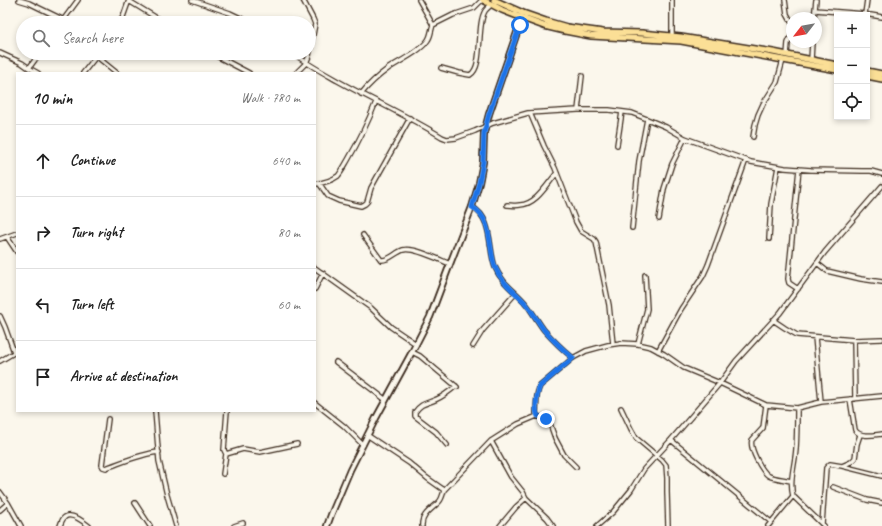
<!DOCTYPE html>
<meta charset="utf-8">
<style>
body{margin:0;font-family:Caveat,sans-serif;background:#f2f2f2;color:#222}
.controls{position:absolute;right:12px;top:12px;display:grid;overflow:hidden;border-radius:0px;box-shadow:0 2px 6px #0003}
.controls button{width:36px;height:36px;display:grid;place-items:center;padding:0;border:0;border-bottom:1px solid #e0e0e0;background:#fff;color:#222;font:20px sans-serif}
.compass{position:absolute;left:786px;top:12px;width:36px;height:36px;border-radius:50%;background:#fff;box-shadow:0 2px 6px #0003;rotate:239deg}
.stop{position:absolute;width:12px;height:12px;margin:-9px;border:3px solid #1a73e8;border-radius:50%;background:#fff}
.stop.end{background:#1a73e8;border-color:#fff;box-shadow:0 1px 4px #0008}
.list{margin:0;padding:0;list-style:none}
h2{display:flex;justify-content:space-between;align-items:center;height:52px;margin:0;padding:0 16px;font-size:17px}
h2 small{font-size:13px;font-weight:400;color:#767676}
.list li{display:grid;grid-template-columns:26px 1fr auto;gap:12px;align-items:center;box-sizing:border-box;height:72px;padding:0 16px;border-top:1px solid #e0e0e0}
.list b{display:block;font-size:15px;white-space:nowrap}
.list em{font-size:13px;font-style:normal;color:#767676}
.icon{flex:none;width:22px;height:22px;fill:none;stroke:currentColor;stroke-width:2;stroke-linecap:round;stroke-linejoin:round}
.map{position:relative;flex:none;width:882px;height:526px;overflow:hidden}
.search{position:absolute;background:#fff;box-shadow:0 2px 6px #0003;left:16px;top:16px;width:300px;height:44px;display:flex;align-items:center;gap:10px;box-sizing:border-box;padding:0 14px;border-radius:22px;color:#767676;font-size:15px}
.panel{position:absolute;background:#fff;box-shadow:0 2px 6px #0003;left:16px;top:72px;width:300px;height:340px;border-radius:0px}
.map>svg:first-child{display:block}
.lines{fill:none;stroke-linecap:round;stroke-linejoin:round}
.street-casing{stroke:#3b2a1e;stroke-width:6}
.secondary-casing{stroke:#3b2a1e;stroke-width:8}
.primary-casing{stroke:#3b2a1e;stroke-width:8}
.street{stroke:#fbf7ec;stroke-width:3.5}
.secondary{stroke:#fbf7ec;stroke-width:4.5}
.primary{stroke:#fbdf96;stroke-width:5}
.route{stroke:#1a73e8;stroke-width:5}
</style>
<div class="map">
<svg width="882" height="526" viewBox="0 0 882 526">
<rect width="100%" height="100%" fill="#fbf7ec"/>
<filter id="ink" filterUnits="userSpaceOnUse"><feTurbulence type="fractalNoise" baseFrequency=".025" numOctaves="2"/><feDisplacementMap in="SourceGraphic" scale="8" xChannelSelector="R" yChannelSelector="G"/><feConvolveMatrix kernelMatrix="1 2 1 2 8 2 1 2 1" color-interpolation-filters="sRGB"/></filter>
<g filter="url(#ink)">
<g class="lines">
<defs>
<path id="street" d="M19 0 29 3 64 20
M192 0 230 13 251 23
M419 0 433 25
M785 0 787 14 792 23
M129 1 165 23
M815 10 865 14 882 17
M865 14 867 0
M814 18 816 0
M61 23 78 0
M119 23 123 17 129 0
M672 36V0
M0 53 22 63 29 68 38 73
M211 53 249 73
M293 53C307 64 322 72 338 81 372 100 408 116 442 137L447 139 456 138 475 131 493 123 528 113 578 110H609L632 113 647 119 666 127 685 138 751 162 785 168 811 170 862 171H871L882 174
M787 55 788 43 792 34
M96 56 117 73
M811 60 812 42
M29 68 40 53
M441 68 459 73 470 75C484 68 476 25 485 11 486 9 490 6 492 4
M83 73 99 53
M296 73 306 63 309 56 315 24 313 19 303 0
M361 94C370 83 378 76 389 68 400 61 421 51 428 40 431 36 431 30 433 25L453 15 474 8 482 0
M578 110 582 76
M530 113 544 146 555 168 576 222 581 231 594 239 596 242 609 305 613 344
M753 137 755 125 758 115 763 104 777 82 783 60
M617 145 622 112
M319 183 328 196 339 201 361 206 365 204 367 202 371 188 410 118
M315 184C323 183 331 181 338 176 342 171 345 165 348 160 359 141 368 122 376 102
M507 205C511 205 516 206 520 205 537 204 547 184 557 173
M472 207C493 218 488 248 495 267 502 284 517 292 527 305 533 313 538 322 544 330 553 340 562 349 573 358
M659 219 664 189 672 164 685 138
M632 228 639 161 647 119
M363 235 381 260C389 261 396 252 403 250 414 247 440 260 450 264
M7 237 17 252
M0 239 17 233
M769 239 771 204 778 167
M817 263 827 271 861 279 882 282
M315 268 371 308 391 327 416 344
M315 289 323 273
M798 289 789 283 788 279 799 169
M0 316 5 327 14 352
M773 320 785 328 797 335 854 340 882 339
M815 337 821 402
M854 340 855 399
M638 344 647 309 645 275
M473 346 483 330 515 294
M658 351 681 309 703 276 708 265 746 160
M412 352 420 356 457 387
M0 361 17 351
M336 362 386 400
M850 399 855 430C860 438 874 435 882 434
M315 403 344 426 363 445
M766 405 763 428 752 440C749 448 762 472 769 476 776 479 784 479 791 481
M621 408 631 429 636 438 662 460 666 465 667 478V492L668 526
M797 408C797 422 797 435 796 449 795 465 789 480 793 496L824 526
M155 411 159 461 167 495 176 526
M537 416 518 424 491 441 511 477 523 492 526 498 547 518 553 526
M108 419 102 465 103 467 106 468C123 462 140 454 159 452
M367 435 409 463 427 478 444 490 491 441
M671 440 771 522
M447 445 436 432 415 416V412C422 402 427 404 437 399 444 396 450 391 456 386
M226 454 243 449 260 452 297 444
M842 466 882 476
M576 467 564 455 555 438 550 424 546 419 537 416 536 413 537 396 538 391 540 386 573 358 586 351 608 345 621 343 638 344 651 347 664 354 684 368 720 383 766 405 797 408 821 402 882 396
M223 474 226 454 224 450 227 411
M833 487 867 500 882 503
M0 492 8 503 21 526
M135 503 150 526
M0 510 8 503
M822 524 826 468 830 464 842 466 851 462 855 458 857 444 860 435
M60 526C61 523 62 519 65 517 71 512 84 522 89 526
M234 526 243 523
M422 526C421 515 432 509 439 502 442 499 443 494 444 490
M500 526 516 507 526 498
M597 526 613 512 631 490 644 469 671 440 720 383 736 361 780 313 825 252 882 186
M768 526 793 496"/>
<path id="secondary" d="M327 526 331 515 350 470 376 418 412 352 430 317 450 264 472 207 479 183 483 162 484 133 489 114 522 18"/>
<path id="primary" d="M483 0 502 10 525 19 544 26 565 31 591 36 681 41 837 70
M494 0 523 13 546 21 567 27 603 32 642 33 681 37 773 52 837 65
M867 71 882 74
M867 76 882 79"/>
</defs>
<!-- street casing -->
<use href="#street" class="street-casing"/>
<!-- secondary casing -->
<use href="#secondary" class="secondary-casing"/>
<!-- primary casing -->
<use href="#primary" class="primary-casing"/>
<!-- street -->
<use href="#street" class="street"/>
<!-- secondary -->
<use href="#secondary" class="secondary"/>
<!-- primary -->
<use href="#primary" class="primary"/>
</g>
</g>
<g class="lines" filter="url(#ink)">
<!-- route -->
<path class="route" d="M520 25 489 114 484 133 483 162 479 183 472 207C493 218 488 248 495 267 502 284 516 292 527 305 533 313 538 322 544 330 553 340 562 349 573 358L540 386C537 393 534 410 538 416L546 419"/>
</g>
</svg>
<div class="controls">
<button>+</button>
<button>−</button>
<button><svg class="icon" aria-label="locate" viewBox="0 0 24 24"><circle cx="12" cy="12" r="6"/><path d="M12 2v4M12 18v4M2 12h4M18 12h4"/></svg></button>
</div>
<svg class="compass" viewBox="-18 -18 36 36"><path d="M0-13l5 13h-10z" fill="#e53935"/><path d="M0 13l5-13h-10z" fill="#767676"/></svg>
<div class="stop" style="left:520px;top:25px"></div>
<div class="stop end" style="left:546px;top:419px"></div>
<div class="search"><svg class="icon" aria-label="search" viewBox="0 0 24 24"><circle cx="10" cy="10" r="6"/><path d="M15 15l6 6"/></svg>Search here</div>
<section class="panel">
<h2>10 min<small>Walk · 780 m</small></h2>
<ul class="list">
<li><svg class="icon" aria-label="ahead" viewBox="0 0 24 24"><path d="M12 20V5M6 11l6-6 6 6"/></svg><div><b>Continue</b></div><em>640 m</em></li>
<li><svg class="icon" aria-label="right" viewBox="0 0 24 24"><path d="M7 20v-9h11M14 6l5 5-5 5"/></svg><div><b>Turn right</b></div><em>80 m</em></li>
<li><svg class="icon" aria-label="left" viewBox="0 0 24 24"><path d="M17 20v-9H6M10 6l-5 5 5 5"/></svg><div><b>Turn left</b></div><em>60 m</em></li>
<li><svg class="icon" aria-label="arrive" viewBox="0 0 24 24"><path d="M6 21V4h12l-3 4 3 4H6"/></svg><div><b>Arrive at destination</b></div></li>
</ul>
</section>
</div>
